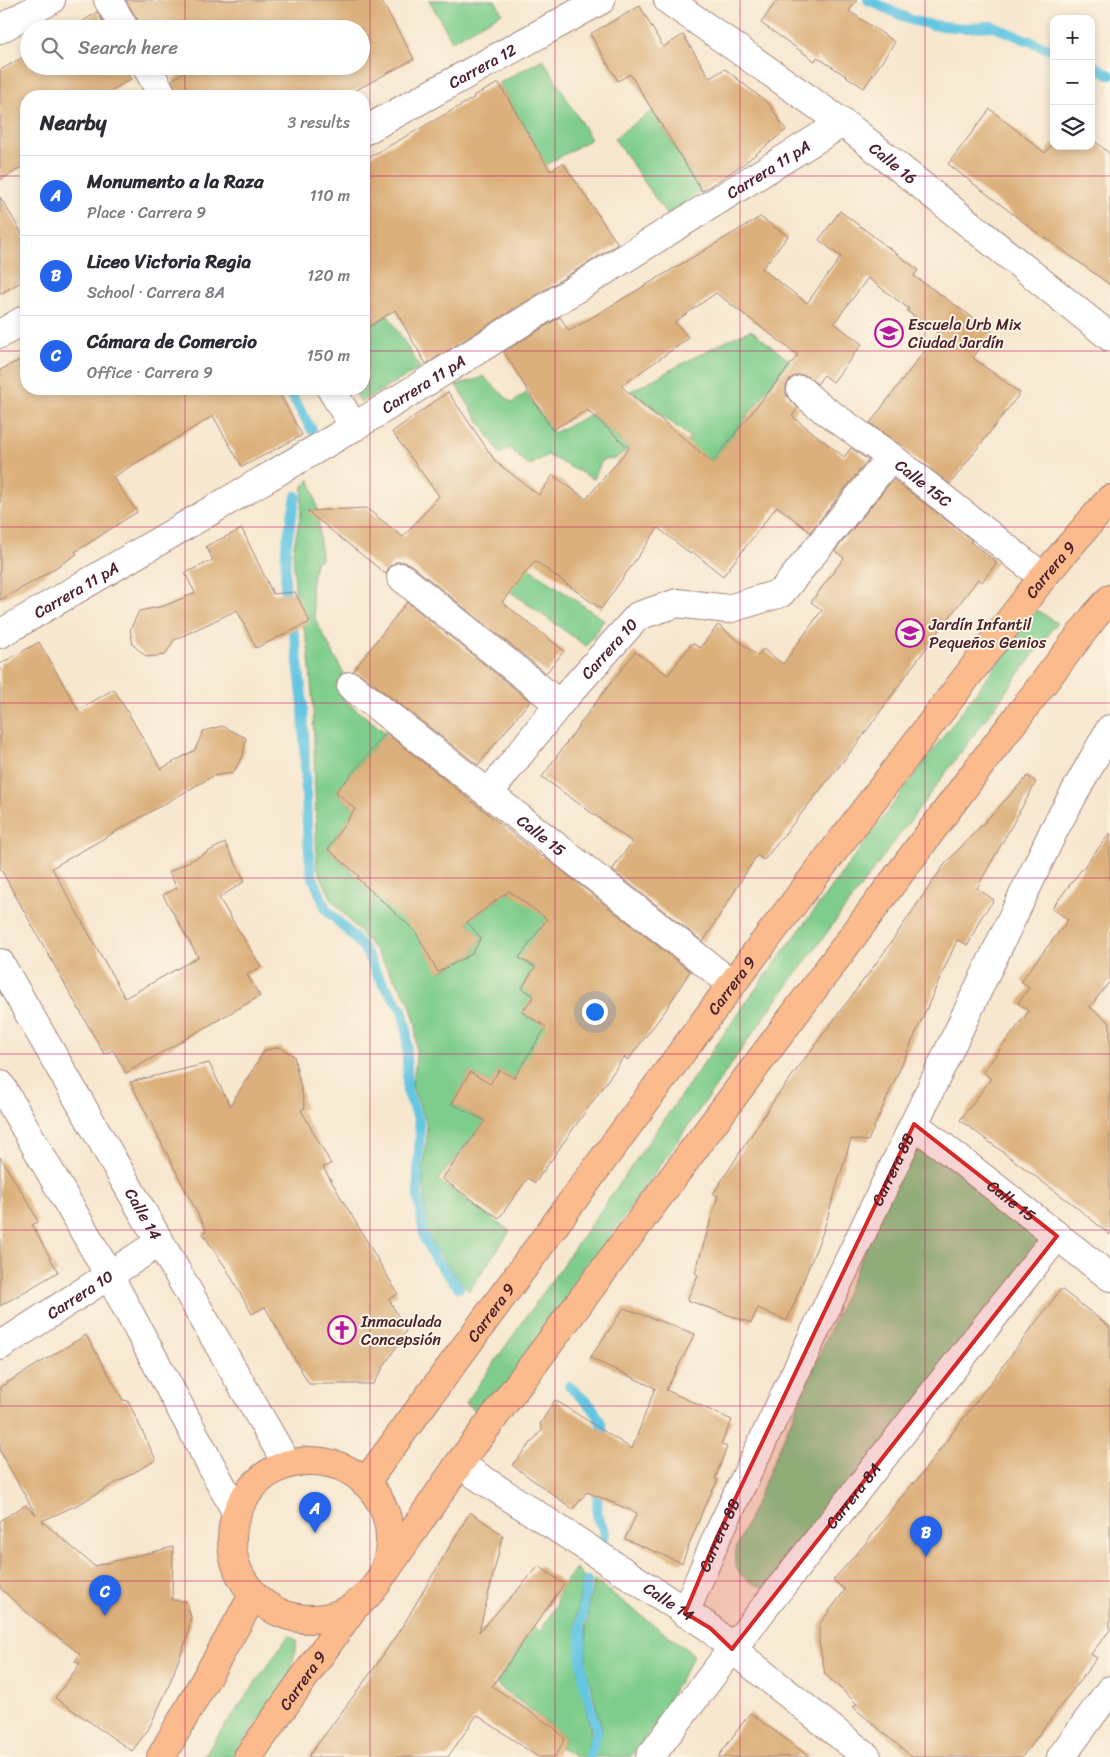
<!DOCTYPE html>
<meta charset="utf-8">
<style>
body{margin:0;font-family:Sriracha,sans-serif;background:#f7f7f7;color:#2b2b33}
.controls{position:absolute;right:15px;top:15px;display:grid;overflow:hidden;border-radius:10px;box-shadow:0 2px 8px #0003}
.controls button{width:45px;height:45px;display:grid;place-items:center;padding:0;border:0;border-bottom:1px solid #e1e1e2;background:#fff;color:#2b2b33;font:25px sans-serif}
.you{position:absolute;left:594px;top:1011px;width:18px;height:18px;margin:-12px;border:4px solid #fff;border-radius:50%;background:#1a73e8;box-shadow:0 0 0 8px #1a73e833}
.badge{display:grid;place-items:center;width:32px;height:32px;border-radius:50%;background:#2563eb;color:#fff;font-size:16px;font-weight:700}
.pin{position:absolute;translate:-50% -41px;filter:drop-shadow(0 1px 2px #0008)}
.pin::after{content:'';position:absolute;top:26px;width:18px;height:15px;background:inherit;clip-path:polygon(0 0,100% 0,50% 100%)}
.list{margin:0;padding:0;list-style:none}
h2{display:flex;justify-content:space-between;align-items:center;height:65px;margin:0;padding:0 20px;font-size:21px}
h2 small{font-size:16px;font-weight:400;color:#7c7c81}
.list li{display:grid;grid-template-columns:32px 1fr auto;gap:15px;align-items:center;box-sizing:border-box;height:80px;padding:0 20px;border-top:1px solid #e1e1e2}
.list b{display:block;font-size:19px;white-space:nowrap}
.list p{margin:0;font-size:16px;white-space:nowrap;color:#7c7c81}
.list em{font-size:16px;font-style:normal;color:#7c7c81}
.icon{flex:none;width:28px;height:28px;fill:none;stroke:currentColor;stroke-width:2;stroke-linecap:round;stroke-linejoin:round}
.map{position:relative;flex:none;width:1110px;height:1757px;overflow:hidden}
.search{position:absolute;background:#fff;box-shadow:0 2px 8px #0003;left:20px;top:20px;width:350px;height:55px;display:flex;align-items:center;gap:12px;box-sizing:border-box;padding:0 18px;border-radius:28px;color:#7c7c81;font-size:19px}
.panel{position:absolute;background:#fff;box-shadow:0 2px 8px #0003;left:20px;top:90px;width:350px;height:305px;border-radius:20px}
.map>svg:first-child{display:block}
.green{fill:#7fcd8c;stroke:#64765c}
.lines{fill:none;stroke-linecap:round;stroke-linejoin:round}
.stream{stroke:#64c6e2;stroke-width:10}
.building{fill:#dcb07b;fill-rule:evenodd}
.minor-casing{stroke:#a0837d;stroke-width:30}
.major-casing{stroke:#a0837d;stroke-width:30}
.highway-casing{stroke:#a0837d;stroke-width:30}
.minor{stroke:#fff;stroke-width:28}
.major{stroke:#fbbb8c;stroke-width:28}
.highway{stroke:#fbbb8c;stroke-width:28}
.marked{fill:#d62828;fill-opacity:0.2;stroke:#d62828;stroke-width:4;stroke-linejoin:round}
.grid{fill:none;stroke:#c2185b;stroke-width:1;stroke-opacity:0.55}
.labels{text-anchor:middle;stroke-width:4;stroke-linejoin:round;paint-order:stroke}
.street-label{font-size:16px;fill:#4a1f2b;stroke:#fcf5e5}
.poi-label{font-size:16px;fill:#4a1f2b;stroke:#fcf5e5;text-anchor:start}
</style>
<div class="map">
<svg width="1110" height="1757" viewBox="0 0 1110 1757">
<rect width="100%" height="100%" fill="#fcf5e5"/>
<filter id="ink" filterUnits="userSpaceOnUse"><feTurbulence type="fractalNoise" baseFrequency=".02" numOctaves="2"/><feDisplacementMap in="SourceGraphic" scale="10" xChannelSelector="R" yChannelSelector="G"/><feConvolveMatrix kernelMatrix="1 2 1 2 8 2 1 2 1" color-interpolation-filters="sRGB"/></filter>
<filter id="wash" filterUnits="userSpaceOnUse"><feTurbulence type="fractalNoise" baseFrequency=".0096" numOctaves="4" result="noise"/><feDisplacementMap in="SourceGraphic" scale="20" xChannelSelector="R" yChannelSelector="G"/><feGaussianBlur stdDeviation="1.12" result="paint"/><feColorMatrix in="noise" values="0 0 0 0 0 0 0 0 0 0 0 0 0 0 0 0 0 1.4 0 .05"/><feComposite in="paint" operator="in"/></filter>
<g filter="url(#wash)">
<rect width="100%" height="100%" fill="#f7e7cf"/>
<!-- green -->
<path class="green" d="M429 0H495L502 13 452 41Z
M543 59 591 139 546 165 499 83Z
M652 111 702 191 667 215 614 138Z
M388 315 420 368 361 402 353 389H364V330Z
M751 330 790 361 659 530 634 508 690 437 631 391 729 339Z
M483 376 512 403 526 393 554 433 591 414 629 448 615 459 602 460 594 479 547 455 529 466 509 448 500 454 456 385 478 379Z
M310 479 318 511 321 559 315 562 311 589 315 619 343 672V699L386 733 336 792 355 809 328 849 389 907 399 902 437 940 426 951 439 972 472 954 481 938 467 922 509 891 548 918 522 960 535 967 522 988 534 996 522 1012 555 1033 514 1078 499 1070 490 1084 470 1072 452 1104 498 1128 483 1153 468 1143 438 1180 510 1231 469 1291 460 1282 436 1250 427 1232 423 1173 427 1136 426 1122 412 1087 416 1059V1025L409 1001 375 950 332 900 317 867 313 704 308 646 295 590 293 550 301 512 303 486Z
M525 565 604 620 586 646 508 590Z
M1037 610 1057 623 765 1016 484 1417 466 1403 747 1001Z
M915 1133 1050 1238 765 1588C753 1584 738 1577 735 1563 734 1558 736 1551 737 1546Z
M576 1568 583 1576 576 1618 578 1673 591 1731 586 1757H576L560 1748 565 1738 554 1728 496 1684 534 1626 540 1632 557 1604 556 1601 560 1589Z
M594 1580 694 1655 650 1732 630 1757H594L602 1729 586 1667V1639L588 1609Z
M289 1635 297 1641 290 1676 232 1757H203Z"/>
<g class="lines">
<!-- stream -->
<path class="stream" d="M868 0 911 20 932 25 964 28 992 26 1054 51
M1091 64 1110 75
M288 389 312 430
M296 496 286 546 285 589 296 645 303 705 307 827 311 872 326 909 363 947 378 976 402 1010 407 1031V1091L419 1121 420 1135 418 1163V1196L424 1237 434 1258 459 1288
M569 1386 592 1407 602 1425 605 1442
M598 1483 597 1515 605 1533 604 1538
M587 1581 581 1621V1659L585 1688 597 1731 590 1757"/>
</g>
<g id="blocks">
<!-- building -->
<path class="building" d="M126 0H381L414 59 345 96H179L172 80 194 66H361V29H141L138 21Z
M777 0H857L849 11 895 42 864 88 817 57 815 61 761 23Z
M640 6 663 47 683 35 710 78 725 69 769 104 786 130 742 165 702 191 630 74 618 81 590 34Z
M97 12 107 29H71L91 16Z
M29 54V66H122L131 79 102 96H26V165L0 180V70Z
M499 83 550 171 563 163 618 244 426 364 395 310 364 330V160L474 98 473 96Z
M990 109 1045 153 1054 142V146H1091V138L1110 154V285L1045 237 1044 238 948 164Z
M0 197 26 240V279L0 294Z
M840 211 918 270 914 276 992 331 973 358 1020 393 950 484 870 423 938 333 907 311 909 309 868 278 834 323 862 344 833 382 824 375 817 384 805 375H797L790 379 786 386V395L798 408 792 416 844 457 851 448 868 460 810 532 777 506 723 576 693 552 691 554 658 528 601 609 535 561 502 602 564 651 546 673 411 565 404 562H396L389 567 386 574 307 511 366 508 403 537 439 496 392 432 448 392 496 462 539 495 553 475 586 499 629 448 587 410 552 430 504 352 560 317 569 331 760 217 788 236 762 269 807 303 841 257 819 240ZM716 293 798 355 712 462 621 386 689 338 675 322Z
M26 357V389H277L302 435 242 467 213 416 113 477 137 512 75 552 77 554 33 582 0 600V370Z
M893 479 972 540 970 542 997 562 982 582 978 579 912 667 857 744 764 860 757 855 703 942 612 870 632 842 542 777 593 706 635 652 668 675 692 643 700 648 718 625 758 656 763 649 783 664 822 610 811 602 844 558 835 551Z
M242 529 273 594 295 592 310 622 256 648 237 610 174 640 165 655 147 657 133 645 130 630 139 611 164 606 195 593 185 573 213 560 206 546Z
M407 602 530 701 478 765 361 674 353 671Z
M39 642 78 710 114 689 161 769 195 750 203 731 222 726 246 738 243 756 233 773 213 776 52 868 125 998 198 957 163 895 177 888 169 872 225 843 245 881 219 898 261 967 247 975 260 996 126 1073 113 1050 104 1054 0 868V664Z
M386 733 542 857 543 856 690 971 665 1011 628 1060 624 1057 535 1183 528 1178 499 1218 442 1179 485 1121 452 1104 470 1072 490 1084 499 1070 514 1078 546 1027 522 1012 534 996 522 988 535 967 519 958 547 919 509 891 467 922 481 938 472 954 438 972 415 931 357 878 359 876 328 849 355 809 336 792Z
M1028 776 1036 782 977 888 994 900 980 919 968 945 957 940 868 1141 851 1139 823 1232 787 1321 758 1308 751 1323 687 1300 698 1275 695 1273 718 1196 713 1194 774 1100 883 954 944 865Z
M1110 833V981L1090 1007 1110 1023V1235L1075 1206 960 1120 991 1079 983 1072 1029 1011 1018 1003 1029 988 1021 981 1068 920 1052 908Z
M280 1047 294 1056 305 1108 301 1110 331 1164 323 1167 398 1294 389 1299 406 1331 373 1384H309L265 1307 252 1314 226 1268 203 1234 206 1230 130 1082 209 1063 230 1106 265 1050Z
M0 1157 31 1207 38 1222 32 1225 58 1272 0 1306Z
M1061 1289 1110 1327V1630L1091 1654 1097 1658 1022 1757H912L853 1707 857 1704 825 1674 819 1642V1625L845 1590 833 1580 866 1543 912 1483 914 1484Z
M624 1308 695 1334 666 1390 732 1420 721 1444 727 1447 715 1479 718 1480 705 1505 682 1563 625 1539 637 1513 587 1492 573 1509 512 1465 542 1430 540 1424 555 1400 632 1449 655 1388 590 1358Z
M86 1335 123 1400 128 1401 156 1460 79 1504 42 1521 94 1566 173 1547 172 1600 186 1601 191 1617 188 1635 167 1690 148 1730 132 1751 55 1698 80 1664 75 1661 80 1654 30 1615 0 1588V1521L25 1505 36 1515 0 1451V1387Z
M470 1512 503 1535 479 1632 539 1566 564 1584 492 1686 554 1728 565 1738 555 1757H538L477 1715 448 1757H308L373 1670 405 1622Z
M750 1713 810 1757H718Z"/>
</g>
</g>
<g filter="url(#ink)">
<use href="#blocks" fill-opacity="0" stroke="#a0837d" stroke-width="1"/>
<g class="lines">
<defs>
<g id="minor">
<path d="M108 0 125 29"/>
<path id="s1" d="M668 0 855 132 1110 337"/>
<path d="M0 29 51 0"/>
<path d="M146 66 163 96"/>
<path id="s2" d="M364 131 601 0"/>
<path d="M0 334 26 319"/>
<path d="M331 389 354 427"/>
<path id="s3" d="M801 390 815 403 891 457 1043 577"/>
<path d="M401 577 559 704"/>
<path id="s4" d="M0 634 354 427 842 123"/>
<path id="s5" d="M351 686 732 984"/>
<path id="s6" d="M489 793 559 704 638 616 677 603 728 609 781 593 891 457"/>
<path id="s7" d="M0 963 287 1464"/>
<path d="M0 1084 109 1275 236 1512"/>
<path id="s8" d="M914 1124 1110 1277"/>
<path id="s9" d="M0 1346 160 1242"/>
<path id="s10" d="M459 1464 710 1628 732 1649 867 1757"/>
<path id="s11" d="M685 1613 717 1537 1055 828 1110 729"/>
<path id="s12" d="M650 1757 732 1649 1057 1236"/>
<path d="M1061 1757 1110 1690"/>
</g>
<g id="major">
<path d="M161 1757 253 1596"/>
<path id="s13" d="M248 1757 356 1604"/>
</g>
<g id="highway">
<circle cx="311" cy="1540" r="79"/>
<path id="s14" d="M365 1483 732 984 1043 577 1110 499"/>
<path d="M384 1573 459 1464 976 771 1094 617 1110 599"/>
</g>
</defs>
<!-- minor casing -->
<use href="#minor" class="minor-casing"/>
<!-- major casing -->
<use href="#major" class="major-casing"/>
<!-- highway casing -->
<use href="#highway" class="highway-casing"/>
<!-- minor -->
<use href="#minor" class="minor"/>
<!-- major -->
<use href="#major" class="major"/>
<!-- highway -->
<use href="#highway" class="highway"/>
</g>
</g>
<!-- marked area -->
<path class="marked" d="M914 1124 1057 1236 732 1649 710 1628 685 1613 717 1537Z"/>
<!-- grid -->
<path class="grid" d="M185 0V29M370 0V1757M555 0V1757M740 0V1757M925 0V1757M185 66V96M0 176H26M364 176H1110M0 351H26M364 351H1110M185 389V1757M0 527H1110M0 703H1110M0 878H1110M0 1054H1110M0 1230H1110M0 1406H1110M0 1581H1110"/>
<!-- icons -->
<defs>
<symbol id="school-ring" viewBox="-11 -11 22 22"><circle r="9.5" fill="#fcf5e5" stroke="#b5179e" stroke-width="1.5"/><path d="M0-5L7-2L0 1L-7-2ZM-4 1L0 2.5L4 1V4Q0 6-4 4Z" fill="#b5179e"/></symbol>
<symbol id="church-ring" viewBox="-11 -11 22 22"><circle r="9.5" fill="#fcf5e5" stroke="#b5179e" stroke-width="1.5"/><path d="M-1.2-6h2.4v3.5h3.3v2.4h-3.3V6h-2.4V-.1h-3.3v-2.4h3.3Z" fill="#b5179e"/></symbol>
</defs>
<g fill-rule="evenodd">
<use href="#school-ring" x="873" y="317" width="32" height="32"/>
<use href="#school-ring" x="894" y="617" width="32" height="32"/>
<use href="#church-ring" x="326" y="1314" width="32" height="32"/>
</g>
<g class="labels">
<!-- street labels -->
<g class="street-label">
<text dy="6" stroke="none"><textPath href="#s2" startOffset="135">Carrera 12</textPath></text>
<text dy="6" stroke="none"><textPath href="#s1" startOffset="278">Calle 16</textPath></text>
<text dy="6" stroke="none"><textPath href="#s4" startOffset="898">Carrera 11 pA</textPath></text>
<text dy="6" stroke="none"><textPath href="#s4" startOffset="492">Carrera 11 pA</textPath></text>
<text dy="6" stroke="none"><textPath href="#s3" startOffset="154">Calle 15C</textPath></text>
<text dy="6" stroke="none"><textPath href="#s14" startOffset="1142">Carrera 9</textPath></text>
<text dy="6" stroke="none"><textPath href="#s4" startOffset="88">Carrera 11 pA</textPath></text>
<text dy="6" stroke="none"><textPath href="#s6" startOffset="188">Carrera 10</textPath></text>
<text dy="6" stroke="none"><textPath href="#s5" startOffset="242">Calle 15</textPath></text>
<text dy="6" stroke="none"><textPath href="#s14" startOffset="618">Carrera 9</textPath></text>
<text dy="6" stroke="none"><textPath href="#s11" startOffset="490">Carrera 8B</textPath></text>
<text dy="6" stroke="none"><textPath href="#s8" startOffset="124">Calle 15</textPath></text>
<text dy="6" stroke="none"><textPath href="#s7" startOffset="289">Calle 14</textPath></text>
<text dy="6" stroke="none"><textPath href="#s9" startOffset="95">Carrera 10</textPath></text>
<text dy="6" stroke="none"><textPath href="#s14" startOffset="212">Carrera 9</textPath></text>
<text dy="6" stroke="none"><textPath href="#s12" startOffset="331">Carrera 8A</textPath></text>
<text dy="6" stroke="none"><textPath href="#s11" startOffset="85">Carrera 8B</textPath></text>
<text dy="6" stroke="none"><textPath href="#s10" startOffset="251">Calle 14</textPath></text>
<text dy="6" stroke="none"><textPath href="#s13" startOffset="94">Carrera 9</textPath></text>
</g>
<!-- poi labels -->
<g class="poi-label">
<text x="908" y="330">Escuela Urb Mix<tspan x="908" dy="18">Ciudad Jardín</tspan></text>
<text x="929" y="630">Jardín Infantil<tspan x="929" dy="18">Pequeños Genios</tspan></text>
<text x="361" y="1327">Inmaculada<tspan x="361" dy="18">Concepsión</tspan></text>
</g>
</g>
</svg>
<div class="controls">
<button>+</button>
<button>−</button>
<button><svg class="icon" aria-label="layers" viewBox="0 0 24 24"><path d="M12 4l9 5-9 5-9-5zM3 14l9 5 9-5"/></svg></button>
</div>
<div class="you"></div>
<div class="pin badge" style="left:315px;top:1533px">A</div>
<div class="pin badge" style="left:926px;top:1557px">B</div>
<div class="pin badge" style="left:105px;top:1616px">C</div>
<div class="search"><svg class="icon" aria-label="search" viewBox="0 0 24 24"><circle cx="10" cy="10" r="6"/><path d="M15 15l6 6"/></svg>Search here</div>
<section class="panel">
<h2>Nearby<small>3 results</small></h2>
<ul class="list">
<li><span class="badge">A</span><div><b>Monumento a la Raza</b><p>Place · Carrera 9</p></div><em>110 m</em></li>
<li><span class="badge">B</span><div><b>Liceo Victoria Regia</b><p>School · Carrera 8A</p></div><em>120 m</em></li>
<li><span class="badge">C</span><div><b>Cámara de Comercio</b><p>Office · Carrera 9</p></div><em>150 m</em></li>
</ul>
</section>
</div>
